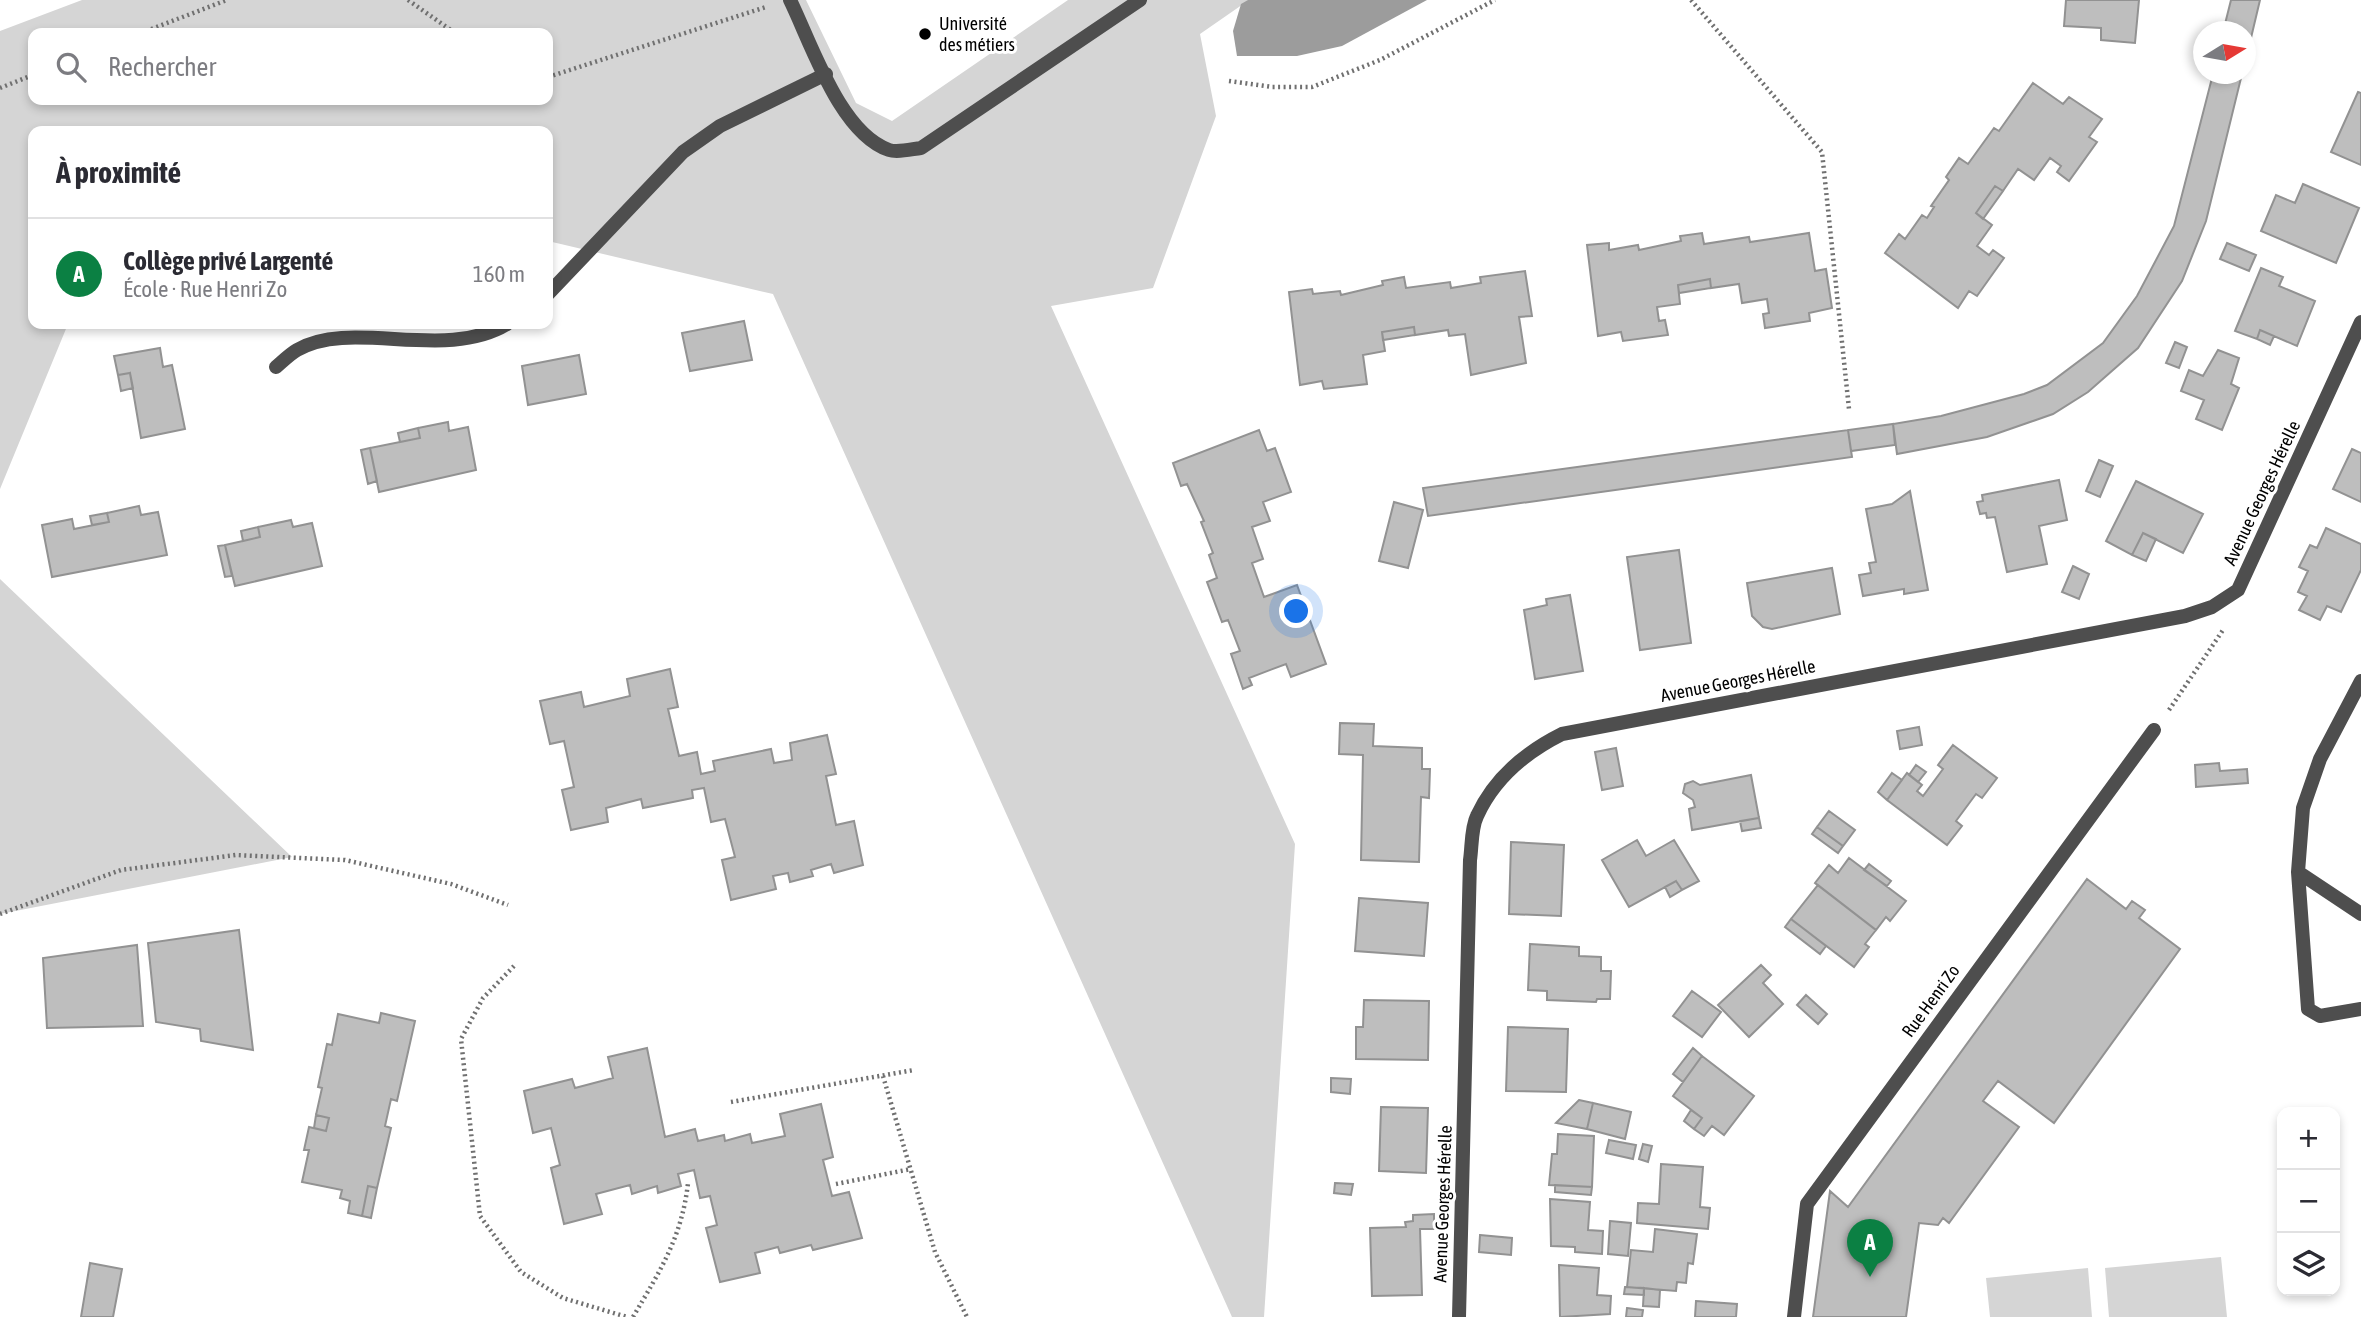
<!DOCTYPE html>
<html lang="fr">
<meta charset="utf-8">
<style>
body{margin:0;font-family:"Asap Condensed",sans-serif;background:#f7f7f7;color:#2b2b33}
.controls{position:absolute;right:21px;bottom:21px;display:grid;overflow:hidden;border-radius:14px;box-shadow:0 4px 10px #0003}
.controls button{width:63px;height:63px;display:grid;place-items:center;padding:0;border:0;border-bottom:2px solid #e1e1e2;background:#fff;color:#2b2b33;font:35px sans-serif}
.compass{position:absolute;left:2193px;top:21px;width:63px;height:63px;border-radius:50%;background:#fff;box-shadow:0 4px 10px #0003;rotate:79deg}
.you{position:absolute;left:1297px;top:612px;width:24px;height:24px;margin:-18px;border:5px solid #fff;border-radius:50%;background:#1a73e8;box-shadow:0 0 0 10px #1a73e833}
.badge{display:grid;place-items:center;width:46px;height:46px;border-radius:50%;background:#0b8043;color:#fff;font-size:23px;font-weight:700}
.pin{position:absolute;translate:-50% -58px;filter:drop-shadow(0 2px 4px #0008)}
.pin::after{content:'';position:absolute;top:37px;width:24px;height:21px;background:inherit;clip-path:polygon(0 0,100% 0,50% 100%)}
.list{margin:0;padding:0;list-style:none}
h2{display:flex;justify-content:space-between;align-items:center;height:91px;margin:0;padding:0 28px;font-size:30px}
h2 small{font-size:23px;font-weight:400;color:#7c7c81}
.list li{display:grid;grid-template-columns:46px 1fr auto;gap:21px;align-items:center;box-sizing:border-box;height:112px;padding:0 28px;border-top:2px solid #e1e1e2}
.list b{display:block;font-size:26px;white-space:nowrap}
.list p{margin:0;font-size:23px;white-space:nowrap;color:#7c7c81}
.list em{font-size:23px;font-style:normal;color:#7c7c81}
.icon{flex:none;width:38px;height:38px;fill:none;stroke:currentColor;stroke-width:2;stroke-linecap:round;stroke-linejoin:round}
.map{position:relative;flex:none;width:2361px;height:1317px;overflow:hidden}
.search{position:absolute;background:#fff;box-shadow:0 4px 10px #0003;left:28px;top:28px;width:525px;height:77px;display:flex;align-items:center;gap:18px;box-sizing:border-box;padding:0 24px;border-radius:14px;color:#7c7c81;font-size:26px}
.panel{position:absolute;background:#fff;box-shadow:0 4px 10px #0003;left:28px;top:126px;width:525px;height:203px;border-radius:14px}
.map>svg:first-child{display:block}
.green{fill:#d5d5d5;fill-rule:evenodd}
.water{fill:#9c9c9c}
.building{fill:#bebebe;stroke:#929292;stroke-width:2}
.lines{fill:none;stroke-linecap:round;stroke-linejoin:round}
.path{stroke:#707070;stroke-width:4.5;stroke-dasharray:2 3.5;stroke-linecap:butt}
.service{stroke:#4e4e4e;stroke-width:14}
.minor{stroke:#4e4e4e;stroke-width:14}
.tertiary{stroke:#4e4e4e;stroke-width:14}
.poi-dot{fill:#000;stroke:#fff;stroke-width:2.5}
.labels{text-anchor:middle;stroke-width:6;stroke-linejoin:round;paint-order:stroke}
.poi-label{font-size:18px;fill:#000;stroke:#fff;text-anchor:start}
.street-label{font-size:18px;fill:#000;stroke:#fff}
</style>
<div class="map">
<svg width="2361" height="1317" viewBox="0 0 2361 1317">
<rect width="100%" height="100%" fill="#fff"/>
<!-- green -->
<path class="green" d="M82 0H806L856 103 892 121 1068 0H1249L1200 34 1216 116 1153 288 1051 306 1295 844 1264 1317H1232L773 294 548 241V131H33V324H68L0 489V31ZM33 33H548V100H33Z
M0 579 292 857 0 914Z
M2221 1257 2227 1317H2109L2105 1268Z
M2088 1268 2092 1317H1990L1986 1278Z"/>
<!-- water -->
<path class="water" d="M1248 0H1427L1342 46 1297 56H1237L1233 31 1241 4Z"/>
<!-- building -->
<path class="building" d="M2066 0H2139L2135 43 2101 40V28L2064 26Z
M2231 0H2260L2246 59V32H2223Z
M2213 74H2242L2206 221 2182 281 2138 348 2088 392 2053 414 1987 437 1897 454 1893 424 1941 416 2024 394 2047 385 2103 343 2137 296 2174 226Z
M2033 83 2063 104 2069 97 2102 119 2089 137 2097 142 2069 181 2057 172 2061 166 2050 158 2034 180 2018 169 2003 191 1995 186 1976 213 1992 225 1977 246 1989 255 1993 250 2004 258 1977 296 1969 291 1958 308 1885 253 1899 234 1905 239 1922 215 1927 218 1934 207 1931 206 1949 180 1946 177 1959 158 1968 164 1994 128 1999 131Z
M2358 92 2361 93V165L2331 152Z
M2303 184 2359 208 2336 263 2261 231 2276 195 2295 203Z
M1995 186 2003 191 1983 219 1976 213Z
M1702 233 1704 244 1749 237 1750 242 1809 233 1815 271 1826 269 1832 308 1809 313 1810 321 1765 328 1763 314 1769 313 1767 299 1742 303 1739 284 1711 288 1710 279 1678 285 1680 304 1657 307 1659 321 1665 320 1668 335 1623 341 1621 332 1598 336 1587 245 1609 243V250L1638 245 1639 250 1681 241 1680 236Z
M2227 243 2256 255 2249 271 2220 259Z
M2261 268 2283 277 2279 286 2315 301 2297 346 2260 330 2257 339 2235 331Z
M1525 271 1532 316 1519 317 1526 363 1471 375 1465 334 1449 336 1448 330 1415 335 1414 327 1382 332 1385 351 1363 355 1367 384 1324 389 1322 381 1300 385 1289 292 1312 289 1313 294 1340 291 1341 295 1383 285 1382 281 1404 277 1406 288 1450 282 1451 288 1481 283 1480 277Z
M1710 279 1711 288 1679 293 1678 285Z
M744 321 752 360 690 371 682 333Z
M1414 327 1415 335 1383 340 1382 332Z
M2260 330 2274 336 2270 345 2257 339Z
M2175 342 2187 347 2179 368 2166 363Z
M160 348 163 367 172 365 185 429 141 438 130 373 118 375 114 356Z
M2218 350 2239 358 2231 384 2239 388 2222 430 2196 419 2204 400 2181 391 2189 370 2203 376Z
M579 355 586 394 528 405 522 366Z
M130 373 133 388 121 391 118 375Z
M448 422 449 431 468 427 476 470 379 492 370 448 420 438 418 428Z
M1893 424 1895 445 1851 451 1848 430Z
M418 428 420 438 400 442 398 433Z
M1259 430 1267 451 1275 448 1291 492 1263 502 1270 521 1252 527 1263 559 1252 563 1264 597 1297 585 1326 664 1291 677 1286 664 1249 678 1252 685 1243 689 1231 654 1240 651 1228 620 1222 622 1207 582 1217 578 1209 555 1213 553 1201 522 1204 521 1187 484 1181 486 1173 463Z
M1848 430 1852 457 1428 516 1423 488Z
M370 448 377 481 368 484 361 450Z
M2352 449 2361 453V502L2333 489Z
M2099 460 2113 466 2100 497 2086 491Z
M2059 480 2067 520 2039 526 2047 564 2007 572 1995 517 1987 518 1986 513 1980 514 1977 502 1983 501 1982 495Z
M2136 481 2203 514 2183 553 2143 533 2132 555 2106 541Z
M1910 491 1928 590 1904 594V589L1863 596 1859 575 1871 573 1869 563 1876 562 1866 509 1892 504Z
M1394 502 1423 510 1408 568 1379 561Z
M139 506 141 515 158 512 167 555 52 577 42 525 72 519 74 529 109 522 107 513Z
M107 513 109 522 92 525 90 516Z
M291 520 293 527 312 523 322 566 235 586 225 545 260 537 258 527Z
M258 527 260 537 243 541 241 531Z
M2326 528 2361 544V570L2341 612 2327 606 2320 620 2299 610 2307 596 2298 592 2308 571 2299 567 2310 545 2317 548Z
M2143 533 2156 539 2146 561 2132 555Z
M225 545 232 576 225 577 218 546Z
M1679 550 1691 643 1640 650 1627 557Z
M2073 566 2089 574 2079 599 2062 592Z
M1832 568 1840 614 1772 629 1763 627 1752 616 1747 583Z
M1570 595 1583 671 1535 679 1524 610 1547 605 1546 599Z
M670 669 678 707 668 709 679 756 697 752 701 774 715 771 713 761 771 749 774 763 792 760 790 743 827 735 836 774 826 776 836 825 854 821 863 865 834 873 831 864 811 870 813 876 790 882 788 873 773 876 776 889 731 900 722 860 735 857 725 819 711 822 704 788 692 790 693 798 643 808 641 799 606 808 608 822 571 830 562 790 574 787 564 741 550 744 540 701 581 692 584 707 630 696 627 679Z
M1340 723 1374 724 1373 746 1422 748V769H1430L1429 798 1421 797 1419 862 1361 860 1363 755 1339 754Z
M1919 727 1922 745 1900 749 1897 731Z
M1953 745 1997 778 1982 798 1976 794 1956 821 1962 826 1947 845 1887 800 1907 773 1922 785 1917 791 1923 796 1943 769 1938 765Z
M1616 748 1623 786 1602 790 1595 752Z
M2219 763 2220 771 2247 769 2248 783 2196 787 2195 765Z
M1916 765 1926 772 1918 782 1909 775Z
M1892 773 1902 780 1887 800 1878 792Z
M1751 775 1759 818 1692 830 1689 809 1695 807 1693 800 1683 793 1685 784 1693 781 1700 785Z
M1829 811 1855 830 1843 846 1817 827Z
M1759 818 1761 828 1742 831 1740 821Z
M1817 827 1843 846 1838 853 1812 834Z
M1637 840 1646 856 1674 840 1699 881 1682 890 1676 881 1629 907 1602 860Z
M1511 842 1564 845 1561 916 1509 914Z
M1849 858 1906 901 1890 921 1886 917 1876 930 1815 883 1829 865 1838 873Z
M1869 864 1891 881 1887 886 1864 870Z
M2087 879 2126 909 2132 901 2145 910 2139 918 2180 949 2054 1123 1998 1081 1983 1101 2019 1127 1949 1223 1943 1218 1938 1225 1919 1223 1906 1317H1813L1830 1191 1848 1207Z
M1676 881 1682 890 1670 897 1665 887Z
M1818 885 1876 930 1865 944 1869 947 1854 967 1791 919Z
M1359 898 1428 903 1424 956 1355 951Z
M1791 919 1826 946 1820 954 1785 927Z
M239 930 253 1050 201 1041 200 1029 156 1022 148 943Z
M1530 944 1579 947V956L1601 957V971H1611L1610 999H1597L1596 1002 1547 1000V991L1528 990Z
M137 945 143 1026 47 1028 43 958Z
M1761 965 1771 975 1763 983 1783 1004 1749 1037 1718 1005Z
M1692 991 1721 1012 1702 1037 1673 1016Z
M1806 995 1827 1014 1818 1024 1797 1005Z
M1364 1000 1429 1001 1428 1060 1356 1059V1027H1363Z
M381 1013 415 1021 397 1101 391 1099 385 1126 391 1128 377 1188 368 1186 362 1216 348 1213 350 1201 340 1198 342 1190 302 1182 309 1150H304L309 1127 326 1131 329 1118 316 1115 322 1088 318 1087 327 1044 332 1045 338 1014 379 1023Z
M1508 1027 1568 1029 1566 1092 1506 1091Z
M647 1048 665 1137 695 1129 698 1141 724 1135 725 1141 750 1134 752 1143 785 1136 780 1114 821 1104 833 1157 823 1160 832 1196 849 1192 862 1238 813 1250 811 1245 780 1253 778 1247 755 1253 760 1273 720 1282 706 1228 717 1225 710 1196 700 1198 694 1170 678 1174 681 1186 658 1193 657 1186 632 1194 630 1185 596 1194 602 1214 564 1224 551 1168 560 1165 551 1128 533 1133 524 1091 572 1079 575 1088 613 1078 608 1057Z
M1693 1048 1702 1056 1683 1082 1673 1074Z
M1702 1056 1754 1096 1724 1135 1712 1126 1704 1136 1694 1129 1702 1118 1673 1096Z
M1331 1078 1351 1079 1350 1094 1331 1092Z
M1579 1100 1593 1103 1587 1129 1556 1123Z
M1593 1103 1631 1112 1625 1139 1587 1129Z
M1381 1107 1428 1108 1426 1173 1379 1171Z
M1691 1110 1702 1118 1694 1129 1684 1121Z
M316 1115 329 1118 326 1131 314 1128Z
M1558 1134 1594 1136 1592 1187 1549 1185 1552 1154H1557Z
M1609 1140 1636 1145 1633 1159 1606 1153Z
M1643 1144 1652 1146 1648 1162 1639 1159Z
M1661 1164 1703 1167 1700 1207 1710 1208 1708 1229 1637 1223 1638 1203 1659 1204Z
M1335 1183 1353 1184 1351 1195 1334 1193Z
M1555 1185 1592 1187 1591 1195 1555 1192Z
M368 1186 377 1188 371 1218 362 1216Z
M1550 1199 1590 1202 1588 1230 1603 1231 1602 1254 1575 1252V1247L1551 1246Z
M1434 1214V1229H1420L1422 1295 1372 1296 1370 1228 1406 1227 1405 1222 1413 1221V1215Z
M1610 1221 1631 1223 1628 1256 1608 1254Z
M1655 1229 1697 1234 1693 1264 1688 1263 1686 1283 1677 1282 1676 1291 1627 1287 1631 1250 1653 1252Z
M1480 1235 1512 1238 1511 1255 1479 1252Z
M90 1263 122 1269 113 1317H81Z
M1559 1265 1599 1268 1597 1295 1611 1296 1610 1314 1560 1317Z
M1625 1287 1644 1288V1295L1624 1294Z
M1644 1288 1660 1290 1659 1307 1643 1306Z
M1696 1301 1737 1304 1736 1317H1695Z
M1627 1308 1643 1310 1642 1317H1626Z"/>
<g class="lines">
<!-- path -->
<path class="path" d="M408 0 455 33
M1691 0 1822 152 1849 409
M141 33 227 0
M548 77 766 7
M1229 81 1272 87H1312L1380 60 1495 0
M0 88 33 75
M2169 710 2223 630
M0 914 121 870 236 855 345 860 451 884 508 905
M514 966 483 998 461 1039 480 1216 521 1272 563 1298 627 1317
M883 1076 935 1252 967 1317
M731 1102 914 1070
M836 1184 911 1169
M633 1317C660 1271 682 1237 688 1183"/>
<!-- service -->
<path class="service" d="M2361 681 2320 759 2303 808 2298 872 2308 1009 2320 1016 2361 1009
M2298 872 2361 914"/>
<!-- minor -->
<path class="minor" d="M548 294 683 152 720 126 826 74
M276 367C283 361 290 354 297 350 351 318 445 362 507 324
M1459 1317 1470 860C1472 847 1471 828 1477 816 1494 779 1526 752 1562 734L2185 616 2212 607 2238 590 2361 322
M1794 1317 1807 1204 2154 730"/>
<!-- tertiary -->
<path class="tertiary" d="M790 0C812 45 840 133 889 150 898 153 912 149 921 148L1140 0"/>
</g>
<!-- markers -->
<circle class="poi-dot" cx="925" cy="34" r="7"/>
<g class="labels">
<!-- poi labels -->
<g class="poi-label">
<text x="939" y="30">Université<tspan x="939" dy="21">des métiers</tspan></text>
</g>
<!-- street labels -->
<g class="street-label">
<text transform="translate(2262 493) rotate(-65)" y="6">Avenue Georges Hérelle</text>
<text transform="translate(1738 681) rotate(-11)" y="6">Avenue Georges Hérelle</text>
<text transform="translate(1931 1001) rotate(-54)" y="6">Rue Henri Zo</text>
<text transform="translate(1443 1204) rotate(-88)" y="6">Avenue Georges Hérelle</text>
</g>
</g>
</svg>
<div class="controls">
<button>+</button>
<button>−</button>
<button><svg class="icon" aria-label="layers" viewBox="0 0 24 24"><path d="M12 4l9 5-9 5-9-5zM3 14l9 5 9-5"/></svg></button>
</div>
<svg class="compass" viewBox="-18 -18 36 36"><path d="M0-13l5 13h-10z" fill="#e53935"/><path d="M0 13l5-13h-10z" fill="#7c7c81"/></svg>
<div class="you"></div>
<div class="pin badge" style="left:1870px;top:1277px">A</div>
<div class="search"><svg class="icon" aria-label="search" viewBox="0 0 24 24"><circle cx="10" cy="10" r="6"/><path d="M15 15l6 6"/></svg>Rechercher</div>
<section class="panel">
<h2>À proximité<small></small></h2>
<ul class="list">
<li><span class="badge">A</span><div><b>Collège privé Largenté</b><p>École · Rue Henri Zo</p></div><em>160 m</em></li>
</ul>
</section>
</div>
